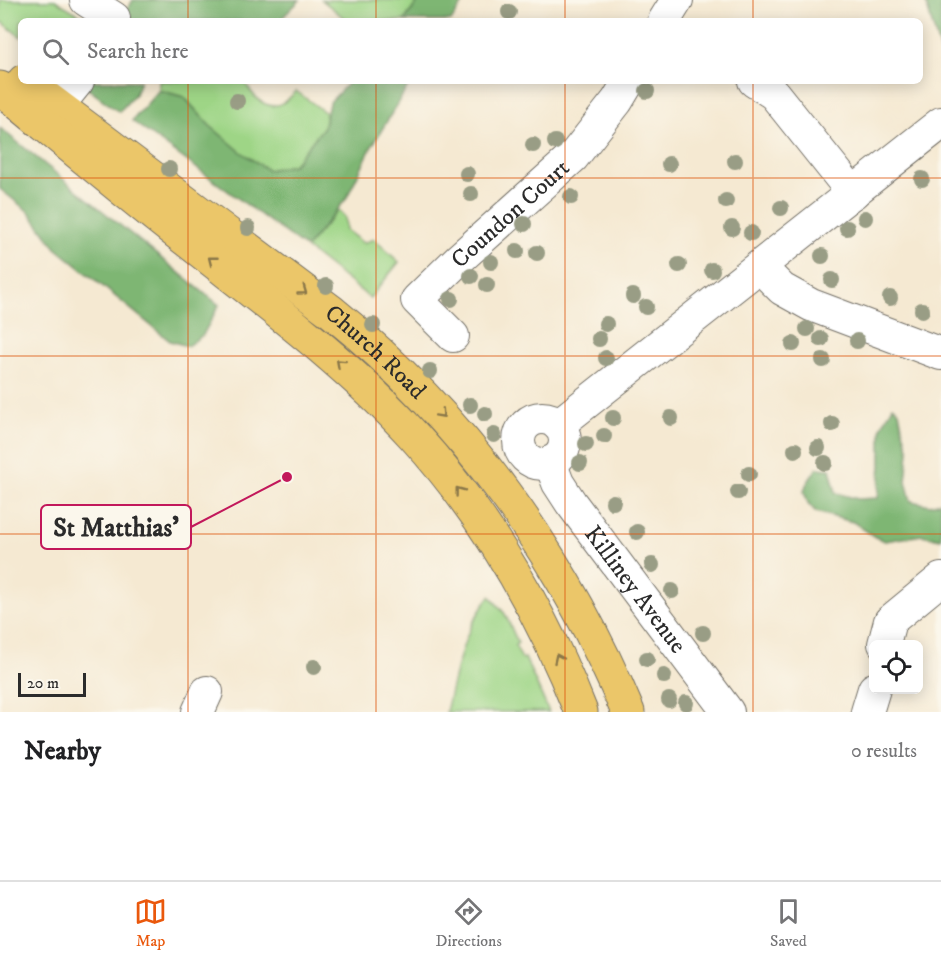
<!DOCTYPE html>
<style>
body{margin:0;font-family:"IM FELL DW Pica",serif;background:#f6f6f6;color:#202124}
.controls{position:absolute;right:18px;bottom:18px;display:grid;overflow:hidden;border-radius:9px;box-shadow:0 3px 15px #0003}
.controls button{width:54px;height:54px;display:grid;place-items:center;padding:0;border:0;border-bottom:2px solid #e0e0e0;background:#fff;color:#202124;font:30px sans-serif}
.scale{position:absolute;left:18px;bottom:15px;width:68px;box-sizing:border-box;padding-left:6px;border:3px solid #2b2b2b;border-top:0;font-size:16px;line-height:21px;white-space:nowrap;color:#2b2b2b;-webkit-text-stroke:4px #fbf7ec;paint-order:stroke}
.list{margin:0;padding:0;list-style:none}
h2{display:flex;justify-content:space-between;align-items:center;height:78px;margin:0;padding:0 24px;font-size:26px}
h2 small{font-size:20px;font-weight:400;color:#757577}
.icon{flex:none;width:33px;height:33px;fill:none;stroke:currentColor;stroke-width:2;stroke-linecap:round;stroke-linejoin:round}
.map{position:relative;flex:none;width:941px;height:712px;overflow:hidden}
.search{position:absolute;background:#fff;box-shadow:0 3px 15px #0003;left:18px;right:18px;top:18px;height:66px;display:flex;align-items:center;gap:15px;box-sizing:border-box;padding:0 21px;border-radius:9px;color:#757577;font-size:22px}
.sheet{height:168px;background:#fff}
nav{display:flex;justify-content:space-around;align-items:center;box-sizing:border-box;height:84px;border-top:2px solid #e0e0e0;background:#fff;font-size:16px;color:#757577}
nav a{display:grid;justify-items:center;gap:3px}
nav .on{color:#ea580c}
.map>svg:first-child{display:block}
.green{fill:#9ed586;stroke:#648058;stroke-width:1.5}
.forest{fill:#7eb673;stroke:#54704f;stroke-width:1.5}
.lines{fill:none;stroke-linecap:round;stroke-linejoin:round}
.minor-casing{stroke:#726e65;stroke-width:34}
.major-casing{stroke:#726e65;stroke-width:35}
.minor{stroke:#fff;stroke-width:32}
.major{stroke:#ebc669;stroke-width:33}
.tree{fill:#999d85}
.oneway{stroke:#8b784a}
.grid{fill:none;stroke:#df570e;stroke-width:1.5;stroke-opacity:0.55}
.labels{text-anchor:middle;stroke-width:5;stroke-linejoin:round;paint-order:stroke}
.street-label{font-size:24px;fill:#2b2b2b;stroke:#fbf7ec}
.leader{fill:none;stroke:#c2185b;stroke-width:2}
.callout-dot{fill:#c2185b;stroke:#fbf7ec;stroke-width:2}
.callout{fill:#fbf7ec;stroke:#c2185b;stroke-width:2}
.callout-label{font-size:26px;text-anchor:middle;font-weight:bold;fill:#2b2b2b}
</style>
<div class="map">
<svg width="941" height="712" viewBox="0 0 941 712">
<rect width="100%" height="100%" fill="#fbf7ec"/>
<filter id="ink" filterUnits="userSpaceOnUse"><feTurbulence type="fractalNoise" baseFrequency=".0167" numOctaves="2"/><feDisplacementMap in="SourceGraphic" scale="12" xChannelSelector="R" yChannelSelector="G"/><feConvolveMatrix kernelMatrix="1 2 1 2 8 2 1 2 1" color-interpolation-filters="sRGB"/></filter>
<filter id="wash" filterUnits="userSpaceOnUse"><feTurbulence type="fractalNoise" baseFrequency=".008" numOctaves="4" result="noise"/><feDisplacementMap in="SourceGraphic" scale="24" xChannelSelector="R" yChannelSelector="G"/><feGaussianBlur stdDeviation="1.35" result="paint"/><feColorMatrix in="noise" values="0 0 0 0 0 0 0 0 0 0 0 0 0 0 0 0 0 1.4 0 .05"/><feComposite in="paint" operator="in"/></filter>
<g filter="url(#wash)">
<rect width="100%" height="100%" fill="#f5e9d2"/>
<!-- green -->
<path class="green" d="M0 0H55L90 21H21V37L0 21Z
M322 0H419L404 21H348Z
M159 81H244C258 105 275 117 296 91L326 113 324 127 293 165 268 170 241 152 209 125 184 97 159 90Z
M338 210 345 217 346 230 363 243 374 239 399 262 370 298 306 248Z
M490 596 505 614 518 643 515 645 522 659 525 658 549 712H446C452 687 459 652 470 629 475 617 483 606 490 596Z"/>
<!-- forest -->
<path class="forest" d="M133 0H300L279 21H121Z
M419 0H465L451 21H404Z
M925 0H941V54Z
M85 81H140L135 94 119 112 83 85Z
M350 81H411L372 146 346 199 306 248 132 121 159 90 184 97 209 125 241 152 268 170 293 165 324 127 329 103Z
M0 128 219 305 203 335 187 346 170 341 56 248 29 212 0 189Z
M893 406 899 411 902 427 909 451 906 481 911 501 930 505 941 502V539L922 535 885 541 875 537 853 522 816 512 808 503 804 492 806 485 817 468 830 469 836 493 858 499 878 498 881 466V428Z"/>
</g>
<g filter="url(#ink)">
<g class="lines">
<defs>
<g id="minor">
<path d="M86 0 114 18"/>
<path d="M664 21 677 0"/>
<path d="M754 81 774 94 853 193"/>
<path d="M43 124 78 81"/>
<path d="M760 267 782 289 811 305 941 354"/>
<path id="s1" d="M453 336 417 300 459 259 573 157 617 101 629 81"/>
<circle cx="542" cy="441" r="23"/>
<path d="M558 425 941 123"/>
<path id="s2" d="M550 462 558 483 571 503 728 712"/>
<path d="M884 644 890 621 941 579"/>
<path d="M198 712 207 692"/>
<path d="M867 712 874 689"/>
</g>
<g id="major">
<path id="s3" d="M24 81 332 312C463 418 563 556 628 712"/>
<path d="M0 88C63 140 125 193 190 243 267 304 346 362 413 435 486 515 541 611 581 712"/>
</g>
</defs>
<!-- minor casing -->
<use href="#minor" class="minor-casing"/>
<!-- major casing -->
<use href="#major" class="major-casing"/>
<!-- minor -->
<use href="#minor" class="minor"/>
<!-- major -->
<use href="#major" class="major"/>
</g>
<!-- trees -->
<g class="tree">
<circle cx="509" cy="12" r="8"/>
<circle cx="647" cy="91" r="8"/>
<circle cx="237" cy="101" r="8"/>
<circle cx="555" cy="142" r="8"/>
<circle cx="533" cy="145" r="8"/>
<circle cx="735" cy="161" r="8"/>
<circle cx="669" cy="164" r="8"/>
<circle cx="169" cy="169" r="8"/>
<circle cx="467" cy="174" r="8"/>
<circle cx="922" cy="179" r="8"/>
<circle cx="471" cy="194" r="8"/>
<circle cx="571" cy="197" r="8"/>
<circle cx="726" cy="201" r="8"/>
<circle cx="781" cy="208" r="8"/>
<circle cx="865" cy="218" r="8"/>
<circle cx="524" cy="224" r="8"/>
<circle cx="248" cy="228" r="8"/>
<circle cx="732" cy="228" r="8"/>
<circle cx="847" cy="228" r="8"/>
<circle cx="751" cy="233" r="8"/>
<circle cx="517" cy="251" r="8"/>
<circle cx="537" cy="253" r="8"/>
<circle cx="822" cy="256" r="8"/>
<circle cx="491" cy="262" r="8"/>
<circle cx="679" cy="265" r="8"/>
<circle cx="712" cy="270" r="8"/>
<circle cx="471" cy="276" r="8"/>
<circle cx="832" cy="280" r="8"/>
<circle cx="487" cy="285" r="8"/>
<circle cx="326" cy="286" r="8"/>
<circle cx="633" cy="296" r="8"/>
<circle cx="890" cy="298" r="8"/>
<circle cx="451" cy="299" r="8"/>
<circle cx="646" cy="307" r="8"/>
<circle cx="922" cy="310" r="8"/>
<circle cx="606" cy="324" r="8"/>
<circle cx="373" cy="325" r="8"/>
<circle cx="807" cy="329" r="8"/>
<circle cx="599" cy="339" r="8"/>
<circle cx="821" cy="339" r="8"/>
<circle cx="857" cy="341" r="8"/>
<circle cx="793" cy="344" r="8"/>
<circle cx="606" cy="358" r="8"/>
<circle cx="823" cy="360" r="8"/>
<circle cx="430" cy="371" r="8"/>
<circle cx="470" cy="405" r="8"/>
<circle cx="485" cy="414" r="8"/>
<circle cx="613" cy="418" r="8"/>
<circle cx="671" cy="418" r="8"/>
<circle cx="832" cy="424" r="8"/>
<circle cx="494" cy="435" r="8"/>
<circle cx="604" cy="436" r="8"/>
<circle cx="586" cy="444" r="8"/>
<circle cx="818" cy="448" r="8"/>
<circle cx="795" cy="450" r="8"/>
<circle cx="580" cy="463" r="8"/>
<circle cx="825" cy="463" r="8"/>
<circle cx="749" cy="474" r="8"/>
<circle cx="738" cy="492" r="8"/>
<circle cx="613" cy="502" r="8"/>
<circle cx="637" cy="532" r="8"/>
<circle cx="652" cy="565" r="8"/>
<circle cx="672" cy="591" r="8"/>
<circle cx="703" cy="633" r="8"/>
<circle cx="647" cy="659" r="8"/>
<circle cx="314" cy="667" r="8"/>
<circle cx="664" cy="676" r="8"/>
<circle cx="669" cy="700" r="8"/>
<circle cx="686" cy="703" r="8"/>
</g>
<!-- one-way arrows -->
<defs><path id="oneway-chevron" d="M-2-3.5L2.5 0L-2 3.5" fill="none" stroke-width="1.6" stroke-linecap="round" stroke-linejoin="round" transform="scale(1.5)"/></defs>
<g class="oneway">
<use href="#oneway-chevron" transform="translate(212 260) rotate(-142)"/>
<use href="#oneway-chevron" transform="translate(303 291) rotate(36)"/>
<use href="#oneway-chevron" transform="translate(340 363) rotate(-138)"/>
<use href="#oneway-chevron" transform="translate(441 414) rotate(47)"/>
<use href="#oneway-chevron" transform="translate(459 491) rotate(-127)"/>
<use href="#oneway-chevron" transform="translate(558 658) rotate(-115)"/>
</g>
</g>
<!-- grid -->
<path class="grid" d="M188 0V21M376 0V21M565 0V21M753 0V21M188 81V712M376 81V712M565 81V712M753 81V712M0 178H941M0 356H941M0 534H941"/>
<g class="labels">
<!-- street labels -->
<g class="street-label">
<text dy="8" stroke="none"><textPath href="#s1" startOffset="178">Coundon Court</textPath></text>
<text dy="8" stroke="none"><textPath href="#s3" startOffset="444">Church Road</textPath></text>
<text dy="8" stroke="none"><textPath href="#s2" startOffset="154">Killiney Avenue</textPath></text>
</g>
</g>
<!-- callouts -->
<path class="leader" d="M287 477L191 527"/>
<circle class="callout-dot" cx="287" cy="477" r="6"/>
<rect class="callout" x="41" y="505" width="150" height="44" rx="6"/>
<g class="callout-label">
<text x="116" y="536">St Matthias'</text>
</g>
</svg>
<div class="controls">
<button><svg class="icon" aria-label="locate" viewBox="0 0 24 24"><circle cx="12" cy="12" r="6"/><path d="M12 2v4M12 18v4M2 12h4M18 12h4"/></svg></button>
</div>
<div class="scale">20 m</div>
<div class="search"><svg class="icon" aria-label="search" viewBox="0 0 24 24"><circle cx="10" cy="10" r="6"/><path d="M15 15l6 6"/></svg>Search here</div>
</div>
<section class="sheet">
<h2>Nearby<small>0 results</small></h2>
<ul class="list">
</ul>
</section>
<nav>
<a class="on"><svg class="icon" aria-label="map" viewBox="0 0 24 24"><path d="M3 6l6-2 6 2 6-2v14l-6 2-6-2-6 2zM9 4v14M15 6v14"/></svg>Map</a>
<a><svg class="icon" aria-label="directions" viewBox="0 0 24 24"><path d="M12 3l9 9-9 9-9-9zM9 14v-3h6M13 9l2 2-2 2"/></svg>Directions</a>
<a><svg class="icon" aria-label="saved" viewBox="0 0 24 24"><path d="M7 4h10v16l-5-4-5 4z"/></svg>Saved</a>
</nav>
